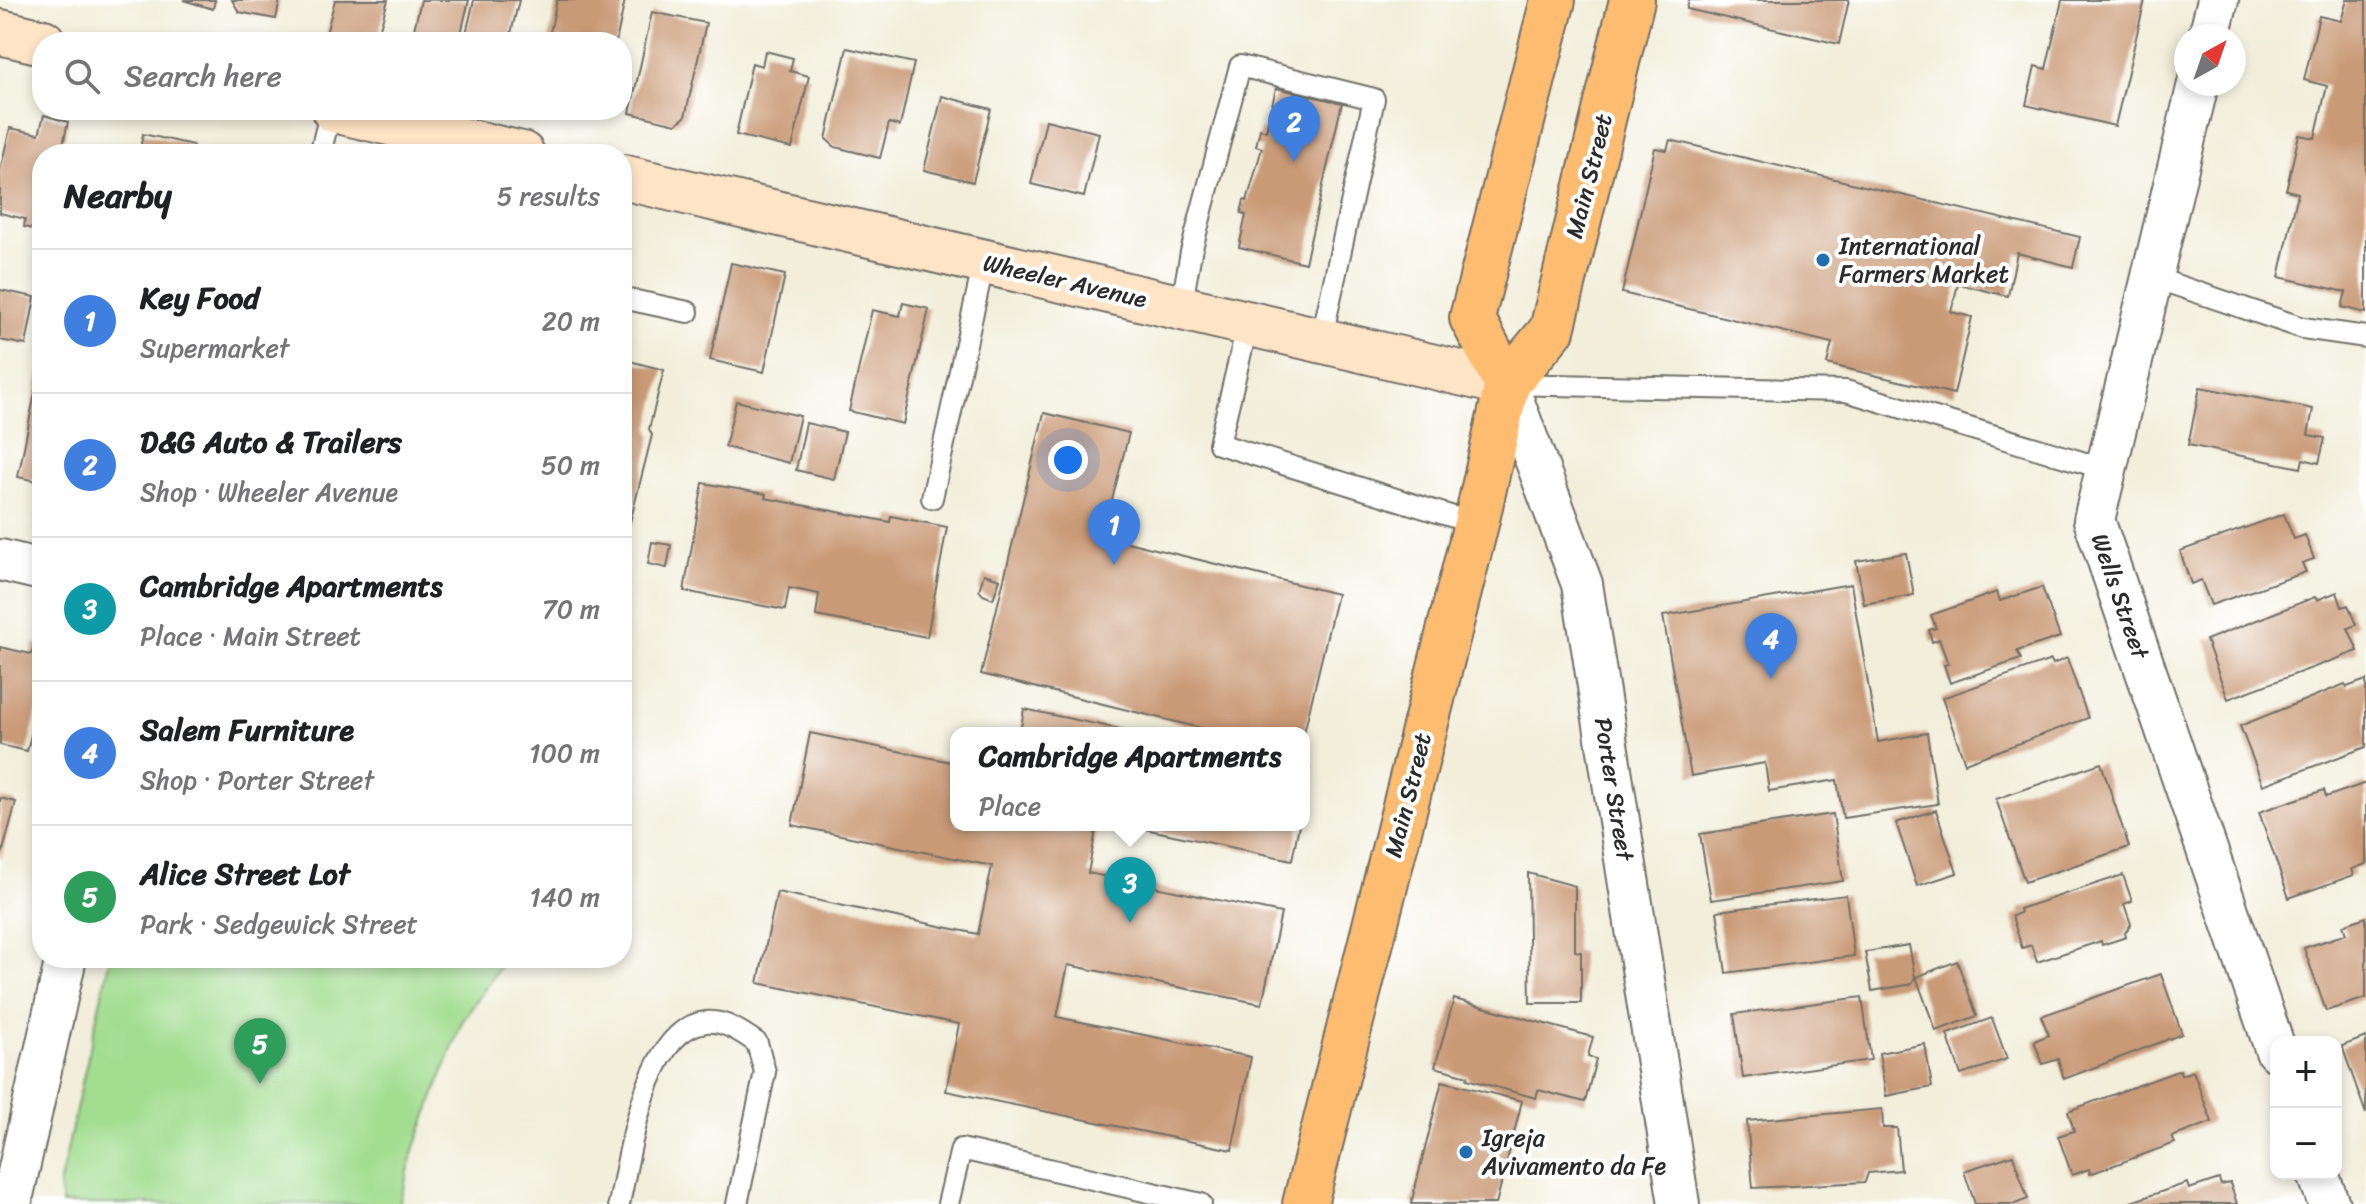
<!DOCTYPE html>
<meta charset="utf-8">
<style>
body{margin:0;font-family:Sriracha,sans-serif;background:#f2f2f2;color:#202124}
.controls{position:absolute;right:24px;bottom:24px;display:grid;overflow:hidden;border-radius:16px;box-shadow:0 4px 12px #0003}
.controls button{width:72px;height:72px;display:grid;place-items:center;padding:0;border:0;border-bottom:2px solid #e0e0e0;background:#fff;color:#202124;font:40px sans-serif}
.compass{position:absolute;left:2174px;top:24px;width:72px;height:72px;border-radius:50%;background:#fff;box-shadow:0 4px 12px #0003;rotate:40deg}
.you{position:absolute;left:1068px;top:460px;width:28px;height:28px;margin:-20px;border:6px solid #fff;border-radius:50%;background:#1a73e8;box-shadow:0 0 0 12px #1a73e833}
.badge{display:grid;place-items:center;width:52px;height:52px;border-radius:50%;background:#0f766e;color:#fff;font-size:26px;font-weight:700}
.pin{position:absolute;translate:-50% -66px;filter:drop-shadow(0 2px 4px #0008)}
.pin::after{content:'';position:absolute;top:42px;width:28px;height:24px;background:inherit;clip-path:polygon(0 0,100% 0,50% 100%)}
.popup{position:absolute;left:950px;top:727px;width:360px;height:104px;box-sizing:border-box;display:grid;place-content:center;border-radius:16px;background:#fff;filter:drop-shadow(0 2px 6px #0005);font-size:26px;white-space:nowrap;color:#757577}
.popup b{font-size:30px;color:#202124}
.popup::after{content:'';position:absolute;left:50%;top:100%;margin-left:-16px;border:16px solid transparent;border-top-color:#fff}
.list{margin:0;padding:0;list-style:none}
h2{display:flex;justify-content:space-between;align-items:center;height:104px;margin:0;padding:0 32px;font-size:34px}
h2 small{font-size:26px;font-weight:400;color:#757577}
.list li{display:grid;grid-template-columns:52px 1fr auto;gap:24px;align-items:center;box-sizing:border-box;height:144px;padding:0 32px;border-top:2px solid #e0e0e0}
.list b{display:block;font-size:30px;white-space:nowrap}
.list p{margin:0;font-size:26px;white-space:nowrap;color:#757577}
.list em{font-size:26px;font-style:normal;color:#757577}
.icon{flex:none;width:44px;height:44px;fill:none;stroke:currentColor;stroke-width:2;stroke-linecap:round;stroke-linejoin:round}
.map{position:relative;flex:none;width:2366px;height:1204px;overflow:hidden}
.search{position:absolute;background:#fff;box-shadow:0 4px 12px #0003;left:32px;top:32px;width:600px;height:88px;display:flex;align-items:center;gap:20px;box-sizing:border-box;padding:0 28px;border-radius:32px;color:#757577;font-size:30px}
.panel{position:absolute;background:#fff;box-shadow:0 4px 12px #0003;left:32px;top:144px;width:600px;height:824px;border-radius:32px}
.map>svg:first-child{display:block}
.green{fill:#a2dd90;stroke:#66845e;stroke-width:2}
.building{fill:#c99a76}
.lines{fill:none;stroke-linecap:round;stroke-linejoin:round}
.lane-casing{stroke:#716f68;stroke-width:24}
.street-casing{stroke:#716f68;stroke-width:44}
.secondary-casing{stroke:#716f68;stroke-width:48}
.primary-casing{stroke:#716f68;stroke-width:48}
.lane{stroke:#fff;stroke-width:20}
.street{stroke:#fff;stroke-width:40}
.secondary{stroke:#ffe4c6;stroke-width:44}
.primary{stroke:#febc70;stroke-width:44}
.poi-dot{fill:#1f6fb2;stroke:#fff;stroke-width:3}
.labels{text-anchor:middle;stroke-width:8;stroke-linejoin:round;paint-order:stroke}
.street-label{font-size:24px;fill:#2b2b2b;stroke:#fff}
.poi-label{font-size:24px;fill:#2b2b2b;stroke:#fff;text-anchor:start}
</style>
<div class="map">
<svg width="2366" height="1204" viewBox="0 0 2366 1204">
<rect width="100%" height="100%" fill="#fff"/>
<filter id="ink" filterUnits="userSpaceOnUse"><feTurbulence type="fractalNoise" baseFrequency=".0125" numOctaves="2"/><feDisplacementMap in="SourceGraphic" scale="16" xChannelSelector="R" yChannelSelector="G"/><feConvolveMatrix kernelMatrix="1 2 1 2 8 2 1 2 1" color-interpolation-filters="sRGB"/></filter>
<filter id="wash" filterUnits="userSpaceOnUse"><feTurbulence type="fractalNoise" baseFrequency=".006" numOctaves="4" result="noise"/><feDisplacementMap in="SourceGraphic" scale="32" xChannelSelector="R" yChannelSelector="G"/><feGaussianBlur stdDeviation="1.8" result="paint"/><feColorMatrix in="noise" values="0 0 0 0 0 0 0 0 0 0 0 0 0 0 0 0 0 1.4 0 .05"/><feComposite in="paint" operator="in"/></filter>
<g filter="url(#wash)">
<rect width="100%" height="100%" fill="#f2eeda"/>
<!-- green -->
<path class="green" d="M110 958H506L462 1022 415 1147 399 1204H62L59 1186Z"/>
<g id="blocks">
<!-- building -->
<path class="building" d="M183 0H215L213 9Z
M232 0H280L276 19 239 12Z
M335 0H388L376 42H356L326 34Z
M421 0H469L459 42H411Z
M474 0H519L509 42H464Z
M557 0H625L616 42H548Z
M1689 0H1849L1839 44 1687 9Z
M2062 0H2145L2115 126 2026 105 2035 66 2046 69Z
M2347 0H2366V313L2342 307 2346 292 2279 277 2298 193 2286 190 2299 135 2315 138 2327 86 2304 80 2319 16 2341 21Z
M652 12 706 23 685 117 676 124 630 113Z
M847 48 914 63 900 126 889 123 880 158 835 147 826 139Z
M765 51 793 58 790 71 809 76 792 148 736 135 752 63 762 66Z
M1276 88 1342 103 1305 263 1239 247 1246 215 1241 213 1244 200 1247 201 1262 148 1256 146 1260 129 1266 131Z
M942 96 991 109 973 182 924 170Z
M44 115 68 122 61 154H42V231L24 227 25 219 0 213V171L10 128 39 134Z
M1046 120 1099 133 1084 197 1031 184Z
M143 134 193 145 191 154H139Z
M1670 140 2080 237 2073 267 2017 253 2008 296 1958 284 1951 312 1972 317 1954 394 1827 364 1832 343 1622 293 1655 148 1667 150Z
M731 263 785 275 764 372 710 360Z
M0 290 35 297 26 345 0 340Z
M903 303 929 309 903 424 849 411 872 310 900 316Z
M622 359 664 370 649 429 652 435 623 550Z
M39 373 42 374V472L39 471 37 481 18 477Z
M2200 387 2313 409 2308 435 2325 438 2319 463 2303 459 2301 468 2188 445Z
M736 401 800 416 789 463 725 447Z
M1044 413 1129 433 1103 536 1337 594 1304 733H1221L981 674Z
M806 423 845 432 834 479 796 470Z
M703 483 766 494 765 498 890 522 891 516 947 527 927 637 816 616 819 594 789 588 785 610 684 591Z
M2284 514 2294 539 2305 535 2314 559 2302 563 2306 572 2211 605 2201 580 2191 584 2180 551Z
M652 542 671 545 667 568 648 564Z
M1906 553 1914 595 1864 604 1856 561Z
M984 574 1000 579 993 599 983 595 979 590Z
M1851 584 1878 742 1927 733 1938 804 1843 818 1837 780 1769 791 1765 763 1691 776 1663 616Z
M2042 587 2060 637 2017 651 2021 659 1950 683 1944 665 1948 664 1939 639 1932 642 1929 630 1936 628 1931 615 1997 592 2000 601Z
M2337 592 2342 607 2348 605 2356 625 2348 628 2358 651 2228 699 2206 640 2315 597 2317 600Z
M35 643 42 645V692L27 751 0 745V647L31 654Z
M2067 658 2088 718 1965 763 1942 698 2051 660 2053 664Z
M2366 680V747L2263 785 2240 726 2345 684 2347 687Z
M1024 709 1134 732V733H1020Z
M810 733 956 763V825H1097L1088 873 1281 913 1262 1004 1068 965 1057 1017 1251 1057 1232 1150 946 1091 959 1024 758 983 777 892 978 934 992 866 792 825Z
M2101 763 2129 847 2025 882 1996 799Z
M1304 767 1310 768 1305 793H1304Z
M2366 783V864L2352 869 2354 875 2289 898 2259 812 2324 790 2326 797Z
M0 798 16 802 1 858H0Z
M1936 810 1957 873 1917 886 1896 823Z
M1833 814 1843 881 1711 900 1700 834Z
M1126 825H1299L1292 860Z
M1528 873 1575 886V951L1581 952V1003H1530Z
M2123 875 2132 901 2124 904 2131 924 2125 933 2126 937 2102 945 2101 941 2037 962 2031 945 2022 948 2012 916 2020 913 2019 909Z
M1846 895 1854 956 1726 973 1717 911Z
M2366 917V998L2326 1011 2304 948 2346 934 2343 925Z
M1909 945 1915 977 1912 984 1872 991 1865 952Z
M1957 961 1977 1016 1936 1031 1916 977Z
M2161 974 2182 1034 2064 1079 2058 1059 2043 1064 2034 1041 2049 1035 2041 1016Z
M1862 997 1871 1060 1743 1078 1734 1014Z
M1454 999 1593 1037 1588 1056 1596 1059 1585 1102 1538 1090 1536 1098 1467 1079 1468 1076 1435 1067Z
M1992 1018 2007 1059 1961 1075 1947 1034Z
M2366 1037V1114L2342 1046Z
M1925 1044 1932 1087 1886 1096 1879 1053Z
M2180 1070 2181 1075 2193 1071 2212 1122 2172 1137 2175 1143 2090 1174 2089 1169 2072 1175 2058 1136 2074 1131 2068 1111Z
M1442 1081 1522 1101 1496 1204H1411Z
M1882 1109 1883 1128H1897L1901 1170 1868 1173 1865 1182 1753 1188 1747 1121Z
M2013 1155 2028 1199 2015 1204H1975L1964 1171Z
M2219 1179 2221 1185 2230 1183 2237 1204H2125L2187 1183 2189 1189Z"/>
</g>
</g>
<g filter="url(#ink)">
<use href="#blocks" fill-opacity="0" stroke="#716f68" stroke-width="2"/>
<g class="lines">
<defs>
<path id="lane" d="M320 154 331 110
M2152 277 2303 328 2366 337
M622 298 688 312
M1181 308 1191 252 1240 66 1374 99 1321 341
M1248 323 1219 444 1476 524
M1507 384 1846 391 2105 469
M932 498 984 262
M619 1204C630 1156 645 1028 706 1022 724 1020 743 1033 757 1043L765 1072 737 1204
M948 1204 961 1149 1201 1204"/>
<path id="street" d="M2209 36 2218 0
M2198 84 2094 520 2276 1051
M1507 384 1582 584 1679 1204
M0 560 42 570
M2318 1174 2329 1204
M11 1204 66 958"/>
<path id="secondary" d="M0 32 43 42
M334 110 522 154
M622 177 1507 384"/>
<path id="primary" d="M1507 384 1472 318 1553 0
M1305 1204 1476 524 1507 384 1552 330 1632 0"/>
</defs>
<!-- lane casing -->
<use href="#lane" class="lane-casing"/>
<!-- street casing -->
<use href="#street" class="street-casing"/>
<!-- secondary casing -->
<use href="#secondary" class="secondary-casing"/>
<!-- primary casing -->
<use href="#primary" class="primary-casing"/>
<!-- lane -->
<use href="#lane" class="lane"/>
<!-- street -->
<use href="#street" class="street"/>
<!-- secondary -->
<use href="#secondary" class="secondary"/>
<!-- primary -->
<use href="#primary" class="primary"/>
</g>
</g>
<!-- markers -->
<g class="poi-dot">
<circle cx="1823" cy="260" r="8"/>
<circle cx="1466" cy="1152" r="8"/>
</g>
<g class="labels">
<!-- street labels -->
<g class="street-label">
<text transform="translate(1589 176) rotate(-76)" y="8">Main Street</text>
<text transform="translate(1065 281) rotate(13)" y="8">Wheeler Avenue</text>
<text transform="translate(2120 596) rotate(71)" y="8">Wells Street</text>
<text transform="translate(1614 789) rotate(81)" y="8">Porter Street</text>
<text transform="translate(1408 795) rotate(-76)" y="8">Main Street</text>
</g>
<!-- poi labels -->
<g class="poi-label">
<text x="1839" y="254">International<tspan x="1839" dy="28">Farmers Market</tspan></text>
<text x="1482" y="1146">Igreja<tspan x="1482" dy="28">Avivamento da Fe</tspan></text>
</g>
</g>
</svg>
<div class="controls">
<button>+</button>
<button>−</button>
</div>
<svg class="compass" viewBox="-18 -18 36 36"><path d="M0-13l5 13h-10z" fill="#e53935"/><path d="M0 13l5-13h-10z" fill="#757577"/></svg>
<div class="you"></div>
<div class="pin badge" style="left:1114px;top:565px;background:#3f7fe0">1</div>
<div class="pin badge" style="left:1294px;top:162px;background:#3f7fe0">2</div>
<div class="pin badge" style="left:1130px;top:923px;background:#0f9aa8">3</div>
<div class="popup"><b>Cambridge Apartments</b>Place</div>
<div class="pin badge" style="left:1771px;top:679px;background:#3f7fe0">4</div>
<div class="pin badge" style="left:260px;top:1084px;background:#2e9e5b">5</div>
<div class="search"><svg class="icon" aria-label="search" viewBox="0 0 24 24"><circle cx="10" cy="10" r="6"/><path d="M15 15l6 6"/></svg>Search here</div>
<section class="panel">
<h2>Nearby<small>5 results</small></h2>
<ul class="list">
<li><span class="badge" style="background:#3f7fe0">1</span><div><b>Key Food</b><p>Supermarket</p></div><em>20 m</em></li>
<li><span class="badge" style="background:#3f7fe0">2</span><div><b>D&amp;G Auto &amp; Trailers</b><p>Shop · Wheeler Avenue</p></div><em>50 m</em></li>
<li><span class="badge" style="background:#0f9aa8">3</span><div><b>Cambridge Apartments</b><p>Place · Main Street</p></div><em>70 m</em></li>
<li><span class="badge" style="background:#3f7fe0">4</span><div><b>Salem Furniture</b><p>Shop · Porter Street</p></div><em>100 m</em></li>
<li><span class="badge" style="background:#2e9e5b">5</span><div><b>Alice Street Lot</b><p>Park · Sedgewick Street</p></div><em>140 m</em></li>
</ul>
</section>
</div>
